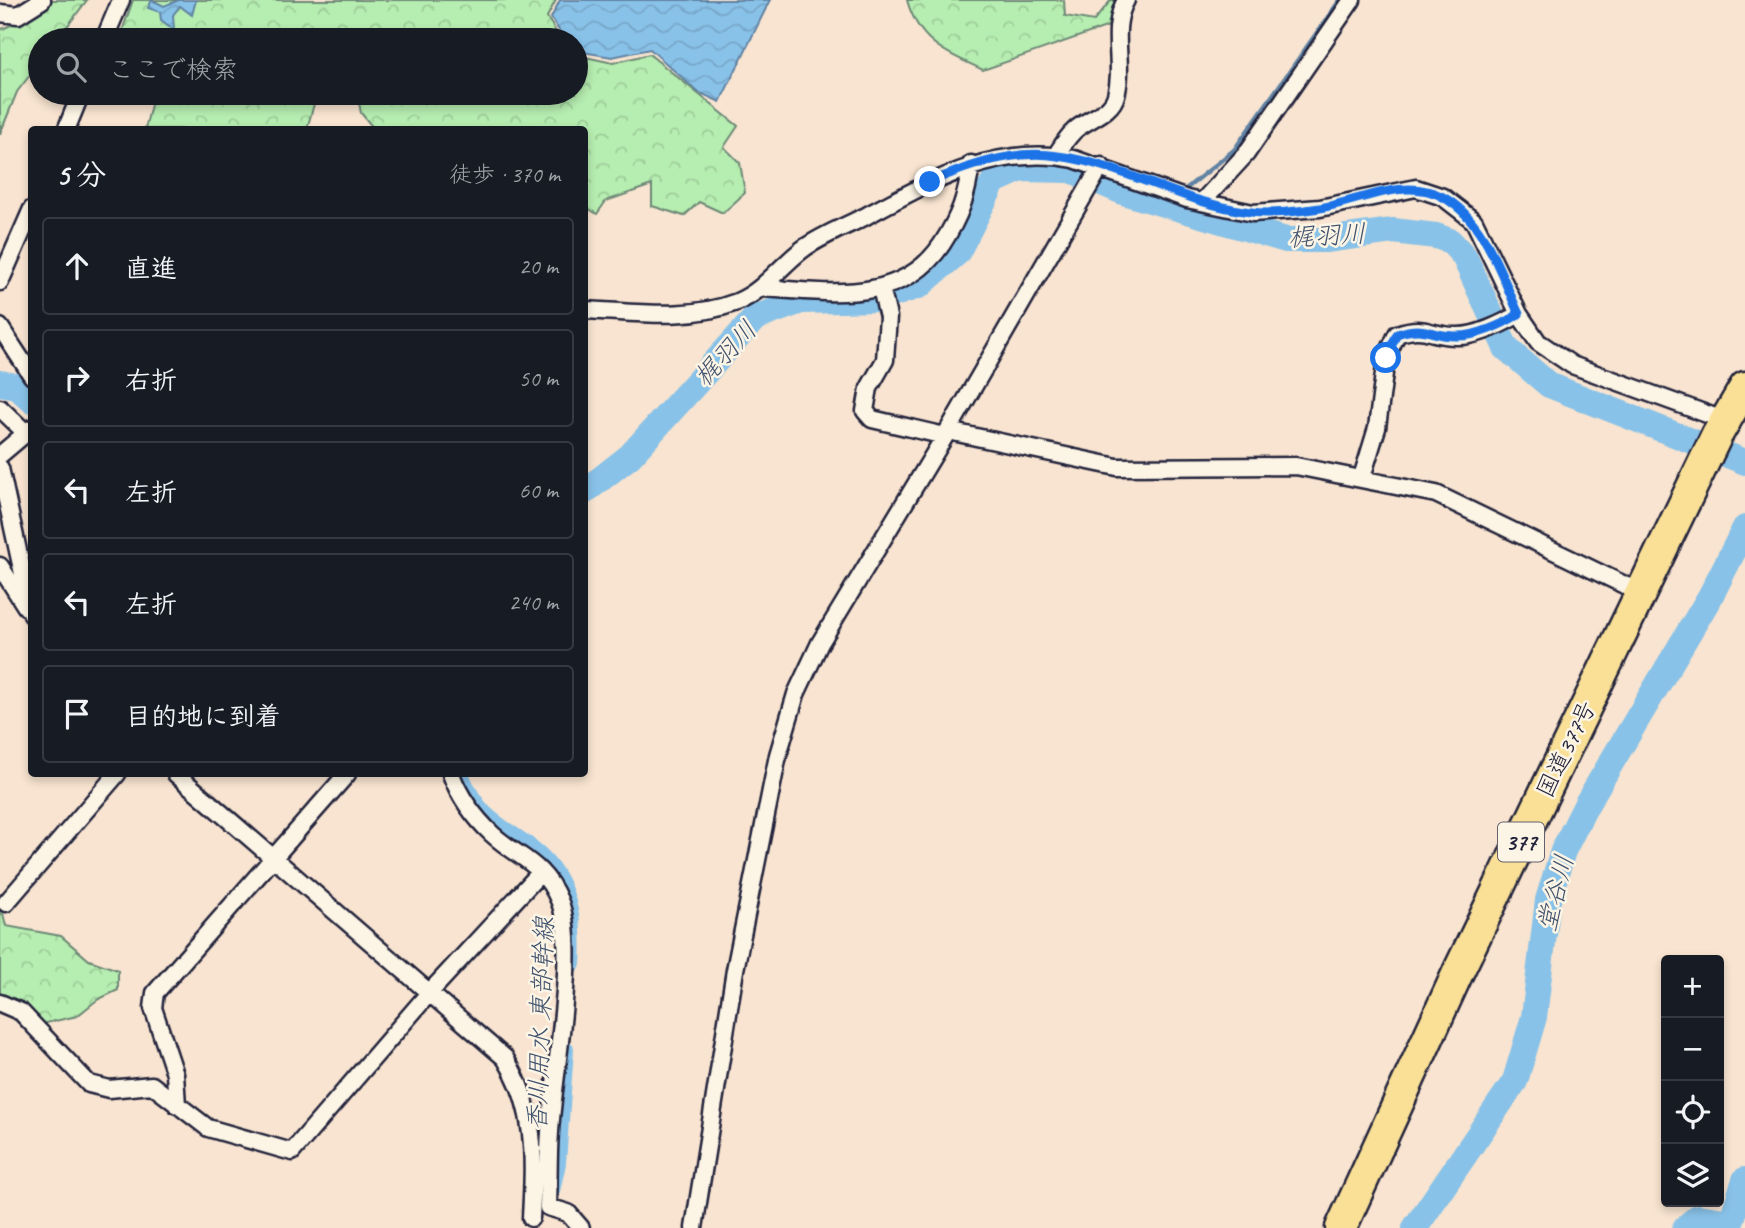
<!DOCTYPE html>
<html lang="ja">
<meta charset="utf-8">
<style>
body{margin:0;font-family:Caveat,"Klee One",sans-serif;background:#20242c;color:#f1f3f6}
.controls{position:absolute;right:21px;bottom:21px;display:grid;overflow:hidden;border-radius:7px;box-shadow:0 4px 10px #0003}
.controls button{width:63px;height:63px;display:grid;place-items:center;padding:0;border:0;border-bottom:2px solid #363941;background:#171b24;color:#f1f3f6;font:35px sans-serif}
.stop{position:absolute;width:21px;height:21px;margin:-16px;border:5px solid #1a73e8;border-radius:50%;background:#fff}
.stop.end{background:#1a73e8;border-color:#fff;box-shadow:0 2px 7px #0008}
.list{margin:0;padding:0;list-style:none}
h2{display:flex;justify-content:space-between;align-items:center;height:91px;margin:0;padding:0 28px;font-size:30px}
h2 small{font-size:23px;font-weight:400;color:#9ea1a6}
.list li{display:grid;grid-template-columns:46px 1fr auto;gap:21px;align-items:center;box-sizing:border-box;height:98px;margin:0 14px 14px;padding:0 14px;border:2px solid #363941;border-radius:7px}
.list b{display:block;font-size:26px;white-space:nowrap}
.list em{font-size:23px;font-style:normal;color:#9ea1a6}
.icon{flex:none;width:38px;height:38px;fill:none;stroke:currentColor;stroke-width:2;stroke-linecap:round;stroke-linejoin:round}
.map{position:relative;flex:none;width:1745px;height:1228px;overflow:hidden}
.search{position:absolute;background:#171b24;box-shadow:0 4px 10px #0003;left:28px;top:28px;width:560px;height:77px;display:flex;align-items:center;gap:18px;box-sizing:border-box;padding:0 24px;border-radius:38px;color:#9ea1a6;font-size:26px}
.panel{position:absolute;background:#171b24;box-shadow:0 4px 10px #0003;left:28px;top:126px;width:560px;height:651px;border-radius:7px}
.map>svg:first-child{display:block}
.forest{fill:url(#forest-crowns);stroke:#6c8876;stroke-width:2}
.water{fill:url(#water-waves);stroke:#6082a3;stroke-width:2}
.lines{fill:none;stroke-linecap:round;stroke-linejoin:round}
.stream{stroke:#6082a3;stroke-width:4.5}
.canal{stroke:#89c2e8;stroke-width:16}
.river{stroke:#89c2e8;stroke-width:26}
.street-casing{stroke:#22223b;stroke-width:21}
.highway-casing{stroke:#22223b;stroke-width:35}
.street{stroke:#fcf5e5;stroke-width:16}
.highway{stroke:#f9e096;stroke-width:30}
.route{stroke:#1a73e8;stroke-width:9}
.labels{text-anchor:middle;stroke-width:5;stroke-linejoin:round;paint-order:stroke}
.shield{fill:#fcf5e5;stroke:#63616e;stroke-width:2}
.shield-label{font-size:23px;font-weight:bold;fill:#22223b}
.street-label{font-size:24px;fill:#22223b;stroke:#fcf5e5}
.water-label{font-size:26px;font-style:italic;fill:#41526f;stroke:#fcf5e5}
</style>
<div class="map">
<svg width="1745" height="1228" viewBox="0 0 1745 1228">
<defs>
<pattern id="forest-crowns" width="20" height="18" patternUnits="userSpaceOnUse" patternTransform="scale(1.75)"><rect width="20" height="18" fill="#b6edb0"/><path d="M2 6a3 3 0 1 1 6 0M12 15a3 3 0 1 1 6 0" fill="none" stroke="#9ccb98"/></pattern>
<pattern id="water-waves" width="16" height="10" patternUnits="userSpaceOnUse" patternTransform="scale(1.75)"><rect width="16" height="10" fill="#89c2e8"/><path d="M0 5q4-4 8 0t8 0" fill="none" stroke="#76a6c8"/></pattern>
</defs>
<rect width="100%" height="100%" fill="#f8e4d0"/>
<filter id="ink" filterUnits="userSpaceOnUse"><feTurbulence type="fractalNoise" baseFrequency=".0143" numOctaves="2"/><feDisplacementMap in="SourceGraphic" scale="14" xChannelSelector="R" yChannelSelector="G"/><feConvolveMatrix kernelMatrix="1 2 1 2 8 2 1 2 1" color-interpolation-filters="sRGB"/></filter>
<g filter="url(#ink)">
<!-- forest -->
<path class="forest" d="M52 0H87L57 40H40V62L17 92 0 134V30L29 17Z
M133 0H556L547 17 561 40H119Z
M907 0H1064L1065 16 1094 21 1111 0H1117L1109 26 983 70C945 52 919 43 907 0Z
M649 54 738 126 724 147 740 163 745 193 723 213 699 202 684 216 652 206V185L606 201 597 214 586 207 585 201 584 130 374 129 361 113 357 93H576V55L613 63Z
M154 93H317L307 129H145Z
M0 901 6 926 61 936 89 960 118 970V990L97 1000 77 1016 42 1024 0 996Z"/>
<!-- water -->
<path class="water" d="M152 0 164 6 179 0H196L192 15 180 6 173 15 174 30 161 20 160 12 148 8Z
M560 0H770L720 102 698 92 650 49 612 57 576 51V40H565L551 18Z"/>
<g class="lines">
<!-- stream -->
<path class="stream" d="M1187 188 1234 150 1340 0"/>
<!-- canal -->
<path class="canal" d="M461 774C479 818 495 821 531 847 569 875 576 920 573 964
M552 1191 558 1163 566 1049"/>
<!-- river -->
<path class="river" d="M0 383 16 386 32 400
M584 492 630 456 755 318 801 301 879 299 919 286 957 253 994 181 1021 169 1071 170 1123 192 1286 240H1325L1393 231 1436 236 1450 241 1464 256 1506 348 1549 385 1745 462
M1415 1228 1515 1081 1534 1017 1548 900 1563 851 1586 805 1711 595 1745 528
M1685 1228 1698 1217 1731 1222 1745 1180"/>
<defs>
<path id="street" d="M0 13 18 15 42 0
M104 40 121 0
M66 130 81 93
M1056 155C1061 148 1066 139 1072 133 1084 119 1111 115 1116 95 1125 64 1109 30 1126 0
M1202 202 1246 154 1352 0
M0 282 32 209
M761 288C827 292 901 306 942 244 960 216 967 196 971 164
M881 288 888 317 885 360 869 388 865 411 872 419 945 436
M584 310C636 312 687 321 737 302 764 291 780 266 803 249 821 236 844 227 864 217 930 182 997 143 1074 159L1187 199 1253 213 1320 208 1416 188 1443 197 1474 221 1519 314 1538 342 1572 365 1726 421
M0 327 32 376
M0 408 26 433
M948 431 1117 467 1296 466 1436 494 1641 593
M0 455 32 428
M0 468 32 615
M1362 477 1377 428 1386 358 1397 334C1426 324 1429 336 1456 336 1475 337 1502 324 1519 314
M0 566 26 607
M176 774 505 1058C537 1109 534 1159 531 1218
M451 774C460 798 473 816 492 834 518 858 543 862 559 900 579 946 553 1077 550 1132 548 1157 549 1182 548 1207L568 1213 581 1228
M6 903 117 774
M0 1003 21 1012 89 1084 109 1089 152 1085 208 1128 292 1152 430 992 541 872
M177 1105 175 1074 153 1008 155 993 347 774
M694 1228 735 970 778 755 796 694 820 643 945 436 1101 166"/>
<path id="highway" d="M1341 1228 1460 968 1717 435 1745 387"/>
</defs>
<!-- street casing -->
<use href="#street" class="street-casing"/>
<!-- highway casing -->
<use href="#highway" class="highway-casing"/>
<!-- street -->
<use href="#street" class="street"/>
<!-- highway -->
<use href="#highway" class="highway"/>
</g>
</g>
<g class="lines" filter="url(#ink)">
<!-- route -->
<path class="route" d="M930 182C970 165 1014 149 1058 156 1125 165 1183 204 1251 212 1271 215 1299 211 1320 208 1358 202 1405 176 1443 197 1485 220 1500 273 1519 314 1502 325 1475 337 1456 336 1429 336 1426 324 1397 334L1386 358"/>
</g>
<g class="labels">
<!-- shield labels -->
<rect class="shield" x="1498" y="822.5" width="46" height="39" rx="5"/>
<g class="shield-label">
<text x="1521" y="850">377</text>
</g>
<!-- street labels -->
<g class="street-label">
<text transform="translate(1566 749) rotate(-64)" y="8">国道377号</text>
</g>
<!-- water labels -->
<g class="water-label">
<text transform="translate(1327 235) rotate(-3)" y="9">梶羽川</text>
<text transform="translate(725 353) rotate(-47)" y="9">梶羽川</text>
<text transform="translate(1555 893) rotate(-76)" y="9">堂谷川</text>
<text transform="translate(540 1024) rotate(-88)" y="9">香川用水 東部幹線</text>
</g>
</g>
</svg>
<div class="controls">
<button>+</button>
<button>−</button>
<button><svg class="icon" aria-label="locate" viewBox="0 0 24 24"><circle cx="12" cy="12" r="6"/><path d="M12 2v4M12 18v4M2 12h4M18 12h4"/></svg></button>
<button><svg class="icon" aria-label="layers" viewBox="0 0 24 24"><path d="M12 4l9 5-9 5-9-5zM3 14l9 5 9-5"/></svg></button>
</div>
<div class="stop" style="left:1386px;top:358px"></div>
<div class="stop end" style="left:930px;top:182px"></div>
<div class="search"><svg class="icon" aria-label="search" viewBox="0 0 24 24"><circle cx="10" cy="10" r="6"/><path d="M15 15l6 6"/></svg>ここで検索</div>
<section class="panel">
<h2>5 分<small>徒歩 · 370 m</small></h2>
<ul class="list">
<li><svg class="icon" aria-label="ahead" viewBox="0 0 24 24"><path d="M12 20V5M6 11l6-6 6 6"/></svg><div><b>直進</b></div><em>20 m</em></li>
<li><svg class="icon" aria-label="right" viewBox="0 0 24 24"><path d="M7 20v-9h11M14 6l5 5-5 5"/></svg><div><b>右折</b></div><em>50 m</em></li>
<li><svg class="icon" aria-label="left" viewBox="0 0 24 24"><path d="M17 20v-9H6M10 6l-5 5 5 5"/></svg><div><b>左折</b></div><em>60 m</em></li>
<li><svg class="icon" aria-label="left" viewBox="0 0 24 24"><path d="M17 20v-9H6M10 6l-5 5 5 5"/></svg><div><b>左折</b></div><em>240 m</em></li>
<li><svg class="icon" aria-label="arrive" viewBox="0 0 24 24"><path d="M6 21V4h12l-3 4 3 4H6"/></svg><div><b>目的地に到着</b></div></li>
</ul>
</section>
</div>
